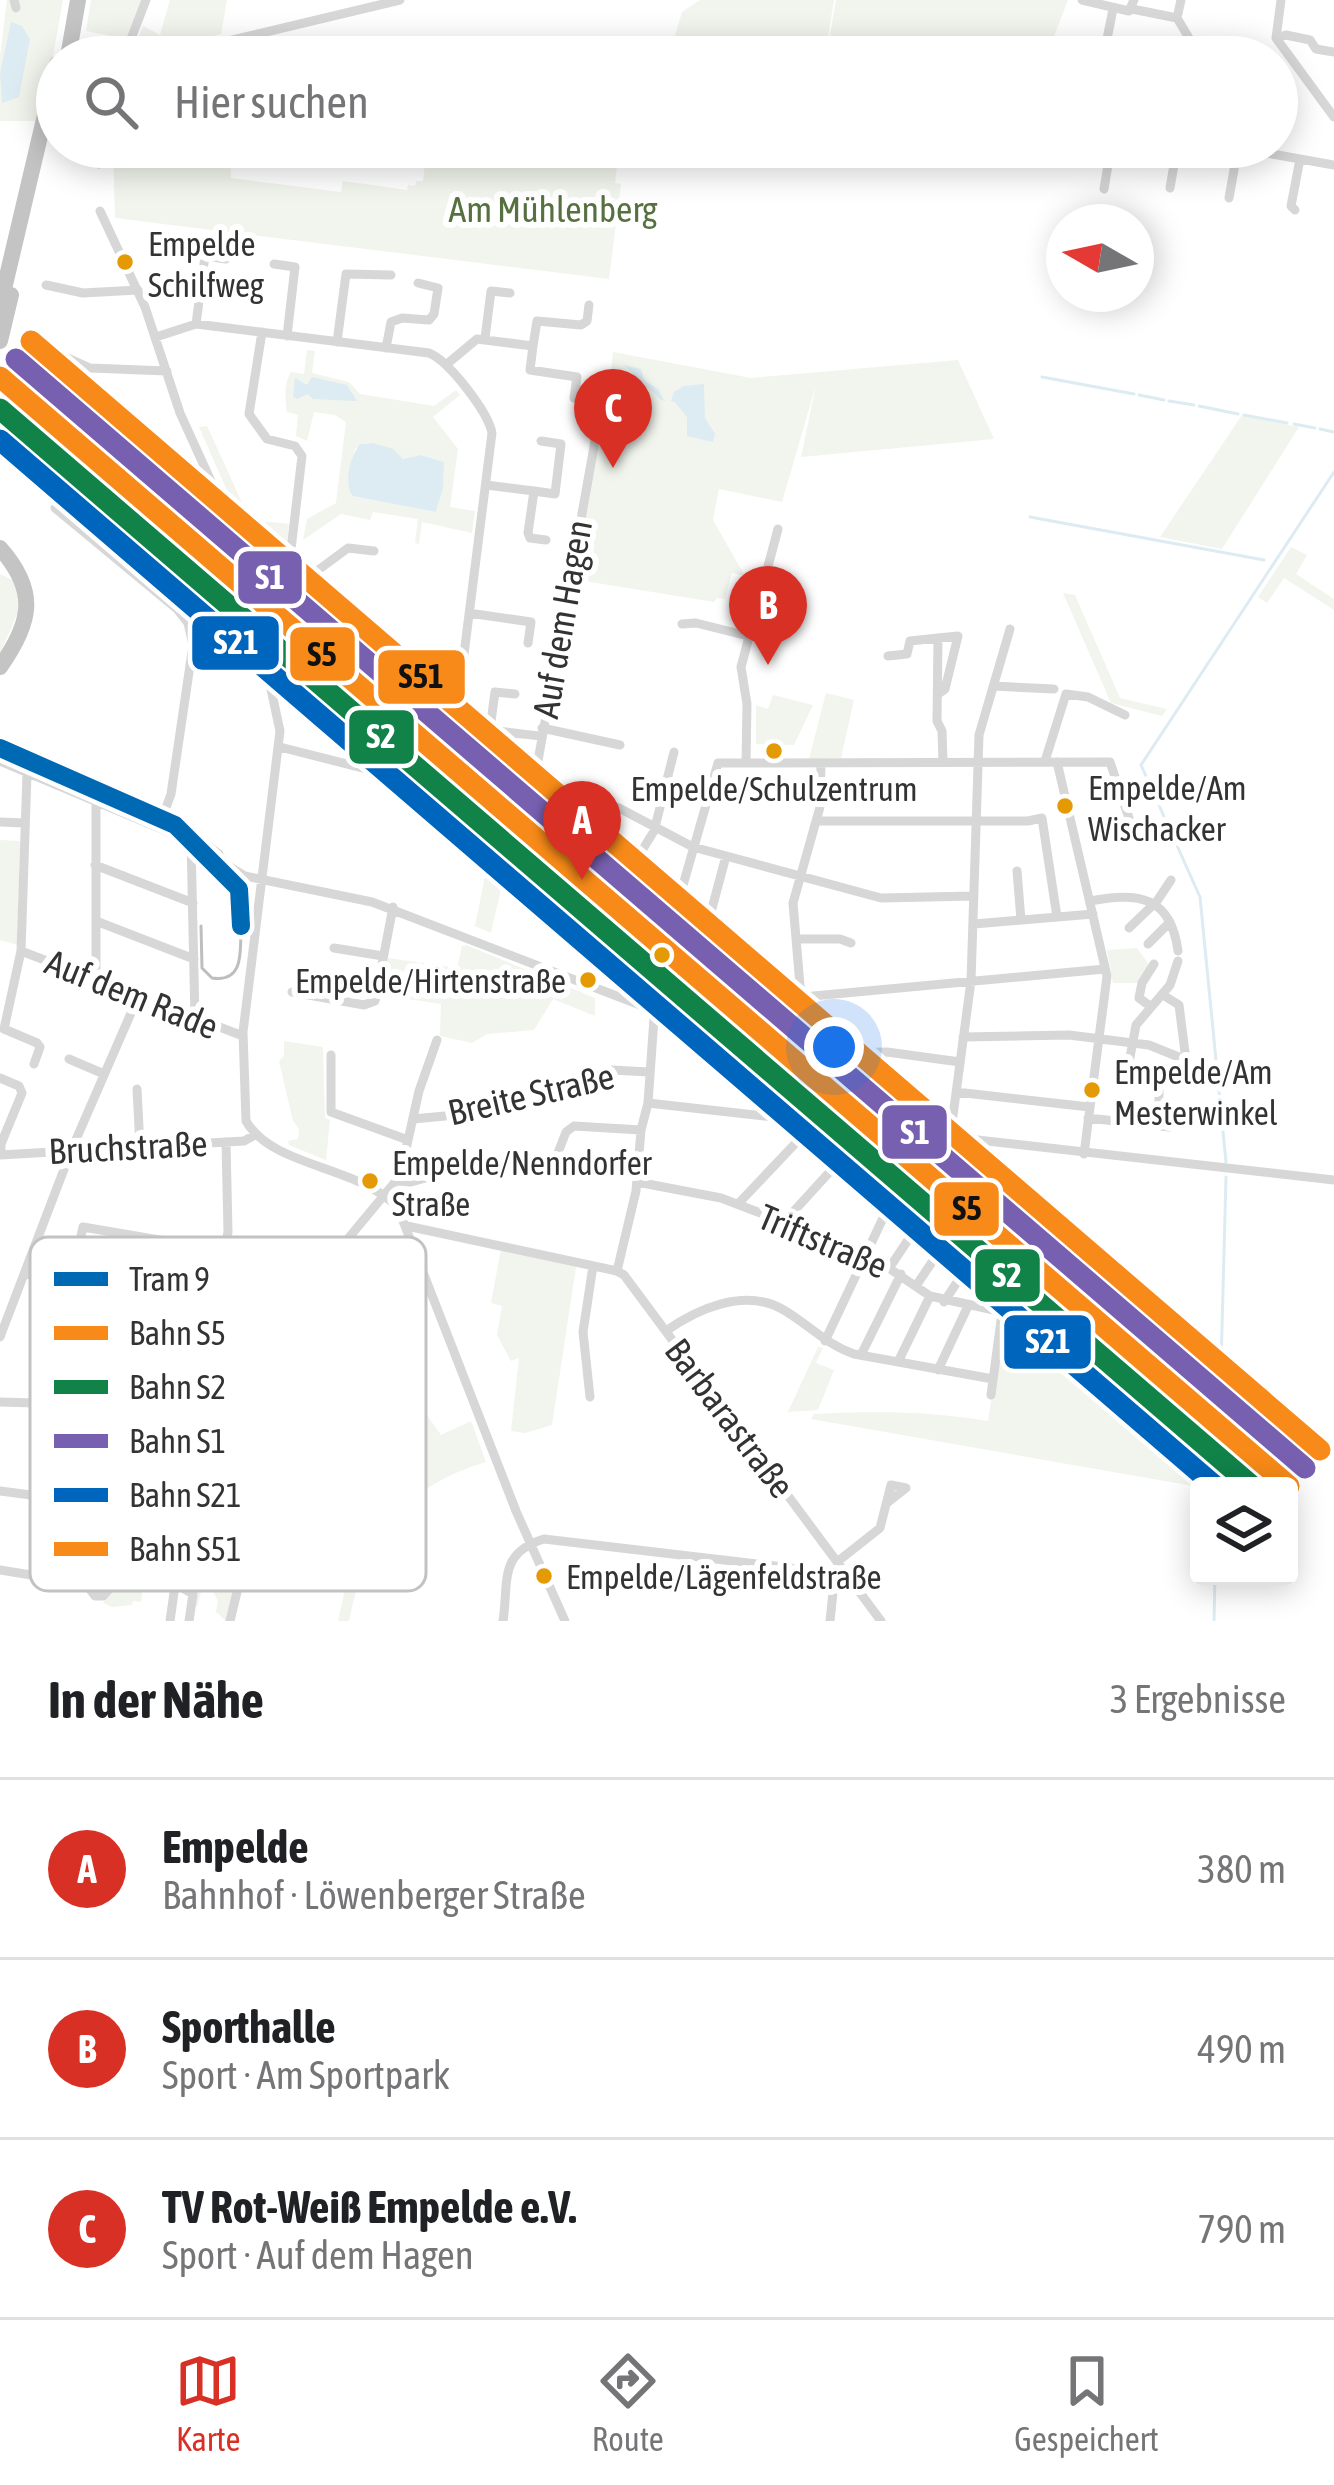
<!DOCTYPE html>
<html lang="de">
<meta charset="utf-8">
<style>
body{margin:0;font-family:"Asap Condensed",sans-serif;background:#f6f6f6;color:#202124}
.controls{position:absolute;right:36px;bottom:36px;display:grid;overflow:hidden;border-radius:12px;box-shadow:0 6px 30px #0003}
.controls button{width:108px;height:108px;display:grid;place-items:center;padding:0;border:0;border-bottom:3px solid #e0e0e0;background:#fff;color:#202124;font:60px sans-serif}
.compass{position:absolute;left:1046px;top:204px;width:108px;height:108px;border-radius:50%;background:#fff;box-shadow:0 6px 30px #0003;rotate:279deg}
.you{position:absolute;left:834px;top:1047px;width:42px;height:42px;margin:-30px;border:9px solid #fff;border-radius:50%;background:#1a73e8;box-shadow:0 0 0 18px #1a73e833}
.badge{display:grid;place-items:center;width:78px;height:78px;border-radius:50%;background:#d93025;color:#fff;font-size:39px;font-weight:700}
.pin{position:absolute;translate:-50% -99px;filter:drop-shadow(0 3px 6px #0008)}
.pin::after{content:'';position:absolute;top:63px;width:42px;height:36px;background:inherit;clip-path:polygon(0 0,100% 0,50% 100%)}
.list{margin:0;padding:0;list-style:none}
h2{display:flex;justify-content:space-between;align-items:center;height:156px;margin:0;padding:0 48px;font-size:51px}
h2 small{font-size:39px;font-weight:400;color:#757577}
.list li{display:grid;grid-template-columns:78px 1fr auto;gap:36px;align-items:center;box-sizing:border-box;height:180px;padding:0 48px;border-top:3px solid #e0e0e0}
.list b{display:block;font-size:45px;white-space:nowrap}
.list p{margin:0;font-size:39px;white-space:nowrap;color:#757577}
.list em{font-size:39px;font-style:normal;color:#757577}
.icon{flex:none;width:66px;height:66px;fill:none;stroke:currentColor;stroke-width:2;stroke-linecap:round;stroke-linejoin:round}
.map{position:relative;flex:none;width:1334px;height:1621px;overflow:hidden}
.search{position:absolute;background:#fff;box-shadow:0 6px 30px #0003;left:36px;right:36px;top:36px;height:132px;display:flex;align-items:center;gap:30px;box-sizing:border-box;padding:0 42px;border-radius:66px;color:#757577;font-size:45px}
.sheet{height:696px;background:#fff}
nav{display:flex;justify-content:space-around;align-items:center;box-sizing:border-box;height:168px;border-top:3px solid #e0e0e0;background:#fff;font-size:33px;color:#757577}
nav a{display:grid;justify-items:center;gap:6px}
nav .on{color:#d93025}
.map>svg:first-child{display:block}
.green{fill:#f1f5ed;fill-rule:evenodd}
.water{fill:#ddebf3}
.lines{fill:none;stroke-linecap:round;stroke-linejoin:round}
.stream{stroke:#ddebf3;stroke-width:3}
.minor{stroke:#d7d7d7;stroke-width:9}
.highway{stroke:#c4c4c4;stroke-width:16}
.tram{stroke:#bebebe;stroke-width:3}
.rail{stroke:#bebebe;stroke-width:3;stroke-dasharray:12 9;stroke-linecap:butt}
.rail-1-casing{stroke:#fff;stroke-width:30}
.rail-2-casing{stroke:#fff;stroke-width:30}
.rail-3-casing{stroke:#fff;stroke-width:30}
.rail-4-casing{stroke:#fff;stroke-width:30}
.rail-5-casing{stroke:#fff;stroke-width:30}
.rail-1{stroke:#f78a18;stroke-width:21}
.rail-2{stroke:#118349;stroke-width:21}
.rail-3{stroke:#7760b0;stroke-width:21}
.rail-4{stroke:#0065bd;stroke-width:21}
.rail-5{stroke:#f78a18;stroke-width:21}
.tram-1-casing{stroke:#fff;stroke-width:27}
.tram-1{stroke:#0069b4;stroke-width:18}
.bus-dot{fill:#e39a05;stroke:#fff;stroke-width:4.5}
.labels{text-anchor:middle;stroke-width:12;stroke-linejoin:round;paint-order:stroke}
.bus-label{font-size:33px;fill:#333;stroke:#fff;text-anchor:start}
.park-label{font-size:36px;fill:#56703f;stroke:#fff}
.street-label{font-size:36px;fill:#333;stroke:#fff}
.key{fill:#fff;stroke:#c2c2c2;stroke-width:3}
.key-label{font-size:33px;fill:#333}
.line-badge{stroke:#fff;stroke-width:4.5}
.badge-label{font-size:33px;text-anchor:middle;font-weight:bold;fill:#fff}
.pale-badge-label{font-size:33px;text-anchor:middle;font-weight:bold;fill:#111}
</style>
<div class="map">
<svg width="1334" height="1621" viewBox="0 0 1334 1621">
<rect width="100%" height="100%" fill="#fff"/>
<!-- green -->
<path class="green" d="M7 0H63L41 121H0V56Z
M91 0H142L127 39 86 31Z
M170 0H227L221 34 177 46 138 38 143 26 160 35Z
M700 0H834L828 37 860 45 830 35 836 0H1068L1046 57H610L613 45 669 55 682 12Z
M113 147H230L231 178 341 192 343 181 407 190 408 185 415 186 416 181H423L427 147H619L615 183 621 184 609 279 115 218Z
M307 350 315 351 312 373 349 382 360 394 434 406 456 390 460 395 433 417 458 449 450 507 475 511 472 533 422 522 419 544 415 543 418 519 373 512 370 520 341 514 303 540 307 519 336 503 346 422 335 415 314 412 307 441 296 436 298 415 287 412C285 400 284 382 291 372L304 374ZM366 443 404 459 421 455 444 462 443 488 436 512 351 496 355 449Z
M613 352 751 378 958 360 994 439 801 457 816 385 782 502 719 489 713 520 745 576 732 573 725 599 717 598 714 602 572 579 600 433 605 432Z
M1242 415 1299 427 1222 549 1160 537Z
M207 426 250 520 289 524 284 568 311 595 299 611 467 749 531 759 527 778 506 803 271 603 255 572 247 536 199 427Z
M1291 547 1307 555 1296 574 1334 599V610L1284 578 1267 603 1258 597Z
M0 574 17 582 20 608 0 653Z
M1063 593 1075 595 1120 698 1167 709 1162 716 1111 703Z
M826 693 854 700 841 758 809 759Z
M773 695 813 705 794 745 756 744V705L768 709Z
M0 840 20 841 17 945 0 940Z
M496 840C512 865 496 905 491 933L475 926 492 841Z
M466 945 595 998V1016L553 999 534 1030 487 1034 472 1043 440 1036 441 1004 382 995 388 958 457 968 462 946Z
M1137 948 1150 966 1139 983H1113L1107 950Z
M661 1002 717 1005 857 1125 796 1117 801 1080 772 1078 765 1060 714 1058 715 1018H660Z
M284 1041 323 1047 325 1118 330 1120 326 1160 289 1145 288 1141 298 1139 299 1129 293 1121 279 1061 284 1056Z
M815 1128 872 1136 886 1148 858 1140 838 1161 808 1137Z
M501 1249 576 1267 552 1425 525 1433 511 1431 519 1358 511 1361 497 1335 502 1306 491 1303Z
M1013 1258 1277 1486 1199 1487 811 1419 814 1414C874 1411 929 1411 988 1421Z
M818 1347 823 1348 816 1363 834 1370 818 1410 788 1412Z
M421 1407 441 1435 471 1421 486 1462C402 1487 366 1538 349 1621H338L350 1568 363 1542 328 1562 286 1578 301 1562 354 1537 426 1476Z
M102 1509 106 1512 101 1546 94 1548 92 1568 113 1571 118 1552 123 1550 176 1562 173 1578 145 1574 141 1602 133 1601 132 1605 112 1607 103 1603 115 1586 107 1571H96L81 1579 89 1510Z
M230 1540 246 1545 226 1621 216 1612 218 1601 213 1592H201L197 1607 194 1605 195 1593 179 1582 182 1563 229 1569Z"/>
<!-- water -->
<path class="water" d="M11 22 22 26 30 39 19 97 2 103 0 73Z
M624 365 641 369 644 380 659 390 664 401H671L674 392 684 386 704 384 705 418 715 434 713 442 687 436V417L675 402 661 400Z
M312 377 347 385 357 401 313 399 308 394 297 399 293 397 295 378 307 385Z
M373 443 393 449 403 459 421 455 444 462 443 488 436 512 352 496C344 481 350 457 360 444Z"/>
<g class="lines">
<!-- stream -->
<path class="stream" d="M1042 377 1134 394
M1139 395 1164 400
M1169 401 1194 405
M1199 406 1238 414
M1244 415 1287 423
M1294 424 1315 428
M1320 429 1334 432
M1030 517 1264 560
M1226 1162 1200 897 1141 765 1334 472
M1224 1426 1225 1417 1220 1404 1226 1177
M1217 1486 1219 1436
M1214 1621 1215 1576"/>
<!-- minor -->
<path class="minor" d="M14 0 16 8
M1082 0 1129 11 1134 0
M1181 0 1177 18 1198 53
M1281 0 1276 38 1334 117
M1132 9 1177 18
M1276 38 1286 35 1310 40 1316 49 1334 52
M131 39 161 49 190 50 400 0
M124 57 146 0
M1112 57 1106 44 1113 9
M1233 147 1334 165
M1065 156 1108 163
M99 164 102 147
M1170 188 1177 147
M1104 189 1111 147
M1229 198 1238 147
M1295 210 1291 206 1300 159
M100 211 145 307 180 413 240 545 280 731 243 1032 246 1121C273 1168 359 1165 398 1208L516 1511 565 1621
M274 264 295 267 287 336
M46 285 83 293 138 290
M196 324 205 256 226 259
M262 332 249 414 267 439 295 446 302 456 290 558 296 576 357 624 417 680 439 688C455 732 500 731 540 736
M156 337 196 324 429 353C449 361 488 412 492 433L463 662 455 676 439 688
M485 338 491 291 510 293
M337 342 346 274 391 275
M533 346 530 370 577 377 574 398
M386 348 391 322 402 318 429 320 434 314 438 288 418 283
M68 358 90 368 167 371
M447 364 477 339 533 346 537 321 581 325 587 321 589 305
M606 379 528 817 608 888H619L654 831 674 752
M541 441 561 444 555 494 534 491 528 533 530 538 546 540
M486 485 534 491
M55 508 177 609 188 623 193 645 171 794 163 816
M302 582 348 548 374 551
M469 613 531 622 528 643
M682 624 696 623 748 636
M888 656 907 654 910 641 938 638
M993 686 1054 689
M938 694 945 689 958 636 938 638 937 721 942 731 943 762
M542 728 620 745
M490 729 495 692 515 694
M0 744 175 820 219 854
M280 747 457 792 467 798
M0 761 183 838 245 876 372 902 653 1010
M1045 761 1066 694 1088 697 1125 715
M1057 762 1107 976 1084 1154
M746 763 747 704 741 667 778 529
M27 774 21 951 4 1029 37 1043 40 1047 34 1064
M531 788 592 799 619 808 693 847 881 898 974 896
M817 821H1028L1042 818 1057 917
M0 822 24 823
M191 841 195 1019
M95 865 193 903
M1017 871 1021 920
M1090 901C1139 891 1171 897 1178 951
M96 921 194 959
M974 924 1093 914
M1129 928 1157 901 1171 880
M796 939H840L851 943
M1148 944 1170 922
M334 948 383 956
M21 951 243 1036
M699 957 726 856
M96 980V801
M292 992 364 1005 375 1001 393 907
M801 997 793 903 820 807 821 763
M760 1001 1105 969
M1150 1006 1139 998 1142 983 1154 964
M963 1037 1069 1035 1149 1045 1186 1060 1179 1005 1163 995
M843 1053 887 1052 960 1062
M331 1055V1112L408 1140
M69 1059 104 1074
M0 1078 19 1086 22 1093 1 1144V1155
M1126 1079 1136 1025 1170 985 1178 961
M137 1089 140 1147
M956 1092 1089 1107
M648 1103 1334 1180
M1171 1112 1197 1113
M1088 1118 1169 1127 1171 1112 1159 1110V1087
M413 1119 477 1113 612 1070 649 1072
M950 1138 971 981 979 735 1010 629
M0 1155 244 1141 255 1135
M397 1181 411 1182 484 1162 554 1163 566 1132 574 1126 641 1130
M637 1182 721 1198 868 1254 930 1296 1003 1312
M738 1204 809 1129 811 1122
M784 1222 856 1143 880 1148 1009 1261 991 1395
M407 1226 617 1271
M890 1267 938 1195
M617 1271 636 1191 641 1130 648 1103 657 976 718 763 1110 762 1133 830
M617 1271 624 1275 881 1621
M25 1273 301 1325
M71 1281 83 1227 224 1251
M916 1286 962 1217
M944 1302 986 1238
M213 1307 228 1232 226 1142
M271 1318 288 1245
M666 1331C697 1309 744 1288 782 1309 807 1323 825 1344 854 1354L993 1379
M0 1337 71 1151 138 997
M825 1341 884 1216 914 1176
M861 1355 901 1274
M898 1362 930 1296
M938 1370 968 1306
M590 1397 583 1332 593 1266
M0 1402 280 1410
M0 1491 62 1499 69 1491 90 1404
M158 1525 249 1540
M124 1548 179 1557
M837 1562 880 1528 891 1485 906 1488 887 1503
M0 1570 86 1584 95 1596H103L111 1587 102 1575 86 1584
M176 1584 193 1594 189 1621
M170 1621 183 1529
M230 1621 312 1282 400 1176 419 1091 437 1040
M503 1621C509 1582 498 1553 544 1539L835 1573 841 1568
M830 1621 835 1573"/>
<!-- highway -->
<path class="highway" d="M68 57 78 0
M0 306 57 64
M0 341 11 295
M0 548C38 591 32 622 0 667"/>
<!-- tram -->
<path class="tram" d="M201 926 202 968 212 978C245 983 240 950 241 926"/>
<!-- rail -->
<path class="rail" d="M0 388 215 565"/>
<defs>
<path id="rail-1" d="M0 377 1289 1486"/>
<path id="rail-2" d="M0 409 1252 1486"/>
<path id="rail-3" d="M16 359 1305 1468"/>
<path id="rail-4" d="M0 440 1215 1486"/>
<path id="rail-5" d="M31 341 1320 1450"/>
</defs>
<!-- rail-1 casing -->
<use href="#rail-1" class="rail-1-casing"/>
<!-- rail-2 casing -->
<use href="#rail-2" class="rail-2-casing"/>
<!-- rail-3 casing -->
<use href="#rail-3" class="rail-3-casing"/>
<!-- rail-4 casing -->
<use href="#rail-4" class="rail-4-casing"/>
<!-- rail-5 casing -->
<use href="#rail-5" class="rail-5-casing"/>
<!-- rail-1 -->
<use href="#rail-1" class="rail-1"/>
<!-- rail-2 -->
<use href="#rail-2" class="rail-2"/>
<!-- rail-3 -->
<use href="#rail-3" class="rail-3"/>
<!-- rail-4 -->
<use href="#rail-4" class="rail-4"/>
<!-- rail-5 -->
<use href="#rail-5" class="rail-5"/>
<defs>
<path id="tram-1" d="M0 748 175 825 239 889 241 926"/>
</defs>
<!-- tram-1 casing -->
<use href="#tram-1" class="tram-1-casing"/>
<!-- tram-1 -->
<use href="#tram-1" class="tram-1"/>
</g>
<!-- markers -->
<g class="bus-dot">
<circle cx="125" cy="262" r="10"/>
<circle cx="774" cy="751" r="10"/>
<circle cx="1065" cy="806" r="10"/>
<circle cx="662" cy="955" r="10"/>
<circle cx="588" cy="980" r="10"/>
<circle cx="1092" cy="1090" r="10"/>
<circle cx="370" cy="1181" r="10"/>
<circle cx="544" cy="1576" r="10"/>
</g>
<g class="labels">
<!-- bus labels -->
<g class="bus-label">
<text x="148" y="256">Empelde<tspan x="148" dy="41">Schilfweg</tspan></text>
<text x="1088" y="800">Empelde/Am<tspan x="1088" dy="41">Wischacker</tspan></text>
<text x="774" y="801" text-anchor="middle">Empelde/Schulzentrum</text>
<text x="566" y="993" text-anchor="end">Empelde/Hirtenstraße</text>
<text x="1114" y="1084">Empelde/Am<tspan x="1114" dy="41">Mesterwinkel</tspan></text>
<text x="392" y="1175">Empelde/Nenndorfer<tspan x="392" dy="41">Straße</tspan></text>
<text x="566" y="1589">Empelde/Lägenfeldstraße</text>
</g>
<!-- park labels -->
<g class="park-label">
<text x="553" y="222">Am Mühlenberg</text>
</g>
<!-- street labels -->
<g class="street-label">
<text transform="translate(562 619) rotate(-80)" y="13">Auf dem Hagen</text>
<text transform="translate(132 994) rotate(22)" y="13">Auf dem Rade</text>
<text transform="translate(531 1094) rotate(-13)" y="13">Breite Straße</text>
<text transform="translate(128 1147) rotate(-3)" y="13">Bruchstraße</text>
<text transform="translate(823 1241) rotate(23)" y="13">Triftstraße</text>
<text transform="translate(730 1418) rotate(53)" y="13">Barbarastraße</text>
</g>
</g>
<!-- legend -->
<rect x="30" y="1237" width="396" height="354" rx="18" class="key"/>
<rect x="54" y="1272" width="54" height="14" fill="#0069b4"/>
<rect x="54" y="1326" width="54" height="14" fill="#f78a18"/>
<rect x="54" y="1380" width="54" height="14" fill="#118349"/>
<rect x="54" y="1434" width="54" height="14" fill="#7760b0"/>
<rect x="54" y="1488" width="54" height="14" fill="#0065bd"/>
<rect x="54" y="1542" width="54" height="14" fill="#f78a18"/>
<g class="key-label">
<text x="129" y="1291">Tram 9</text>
<text x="129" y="1345">Bahn S5</text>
<text x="129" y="1399">Bahn S2</text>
<text x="129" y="1453">Bahn S1</text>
<text x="129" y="1507">Bahn S21</text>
<text x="129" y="1561">Bahn S51</text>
</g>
<g class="line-badge">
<rect x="236" y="549" width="68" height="57" rx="12" fill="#7760b0"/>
<rect x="190" y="614" width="91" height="58" rx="12" fill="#0065bd"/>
<rect x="288" y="625" width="69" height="58" rx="12" fill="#f78a18"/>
<rect x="376" y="648" width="91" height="58" rx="12" fill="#f78a18"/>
<rect x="347" y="708" width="69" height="58" rx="12" fill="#118349"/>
<rect x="880" y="1103" width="69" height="58" rx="12" fill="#7760b0"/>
<rect x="932" y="1180" width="69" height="58" rx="12" fill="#f78a18"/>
<rect x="973" y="1247" width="69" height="57" rx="12" fill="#118349"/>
<rect x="1002" y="1313" width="91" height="58" rx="12" fill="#0065bd"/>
</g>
<g class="badge-label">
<text x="270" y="589">S1</text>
<text x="236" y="654">S21</text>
<text x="381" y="748">S2</text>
<text x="915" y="1144">S1</text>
<text x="1007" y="1287">S2</text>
<text x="1048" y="1353">S21</text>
</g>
<g class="pale-badge-label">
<text x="322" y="666">S5</text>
<text x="421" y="688">S51</text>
<text x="967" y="1220">S5</text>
</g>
</svg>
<div class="controls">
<button><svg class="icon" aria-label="layers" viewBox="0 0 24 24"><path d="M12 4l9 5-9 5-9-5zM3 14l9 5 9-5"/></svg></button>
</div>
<svg class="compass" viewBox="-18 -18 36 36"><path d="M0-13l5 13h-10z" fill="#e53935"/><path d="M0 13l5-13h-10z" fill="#757577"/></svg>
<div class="you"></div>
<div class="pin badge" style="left:582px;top:880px">A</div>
<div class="pin badge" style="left:768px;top:665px">B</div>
<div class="pin badge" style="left:613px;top:468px">C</div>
<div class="search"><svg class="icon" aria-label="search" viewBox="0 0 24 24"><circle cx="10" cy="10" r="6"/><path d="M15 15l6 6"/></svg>Hier suchen</div>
</div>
<section class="sheet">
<h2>In der Nähe<small>3 Ergebnisse</small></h2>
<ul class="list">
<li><span class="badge">A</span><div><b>Empelde</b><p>Bahnhof · Löwenberger Straße</p></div><em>380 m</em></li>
<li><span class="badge">B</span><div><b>Sporthalle</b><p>Sport · Am Sportpark</p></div><em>490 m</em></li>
<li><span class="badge">C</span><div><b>TV Rot-Weiß Empelde e.V.</b><p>Sport · Auf dem Hagen</p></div><em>790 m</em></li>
</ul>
</section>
<nav>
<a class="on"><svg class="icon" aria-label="map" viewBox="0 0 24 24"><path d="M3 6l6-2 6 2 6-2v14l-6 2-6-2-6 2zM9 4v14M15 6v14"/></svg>Karte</a>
<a><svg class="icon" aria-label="directions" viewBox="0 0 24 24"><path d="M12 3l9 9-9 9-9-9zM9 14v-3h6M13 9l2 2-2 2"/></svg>Route</a>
<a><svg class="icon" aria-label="saved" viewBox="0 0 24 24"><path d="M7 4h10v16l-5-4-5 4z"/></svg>Gespeichert</a>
</nav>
